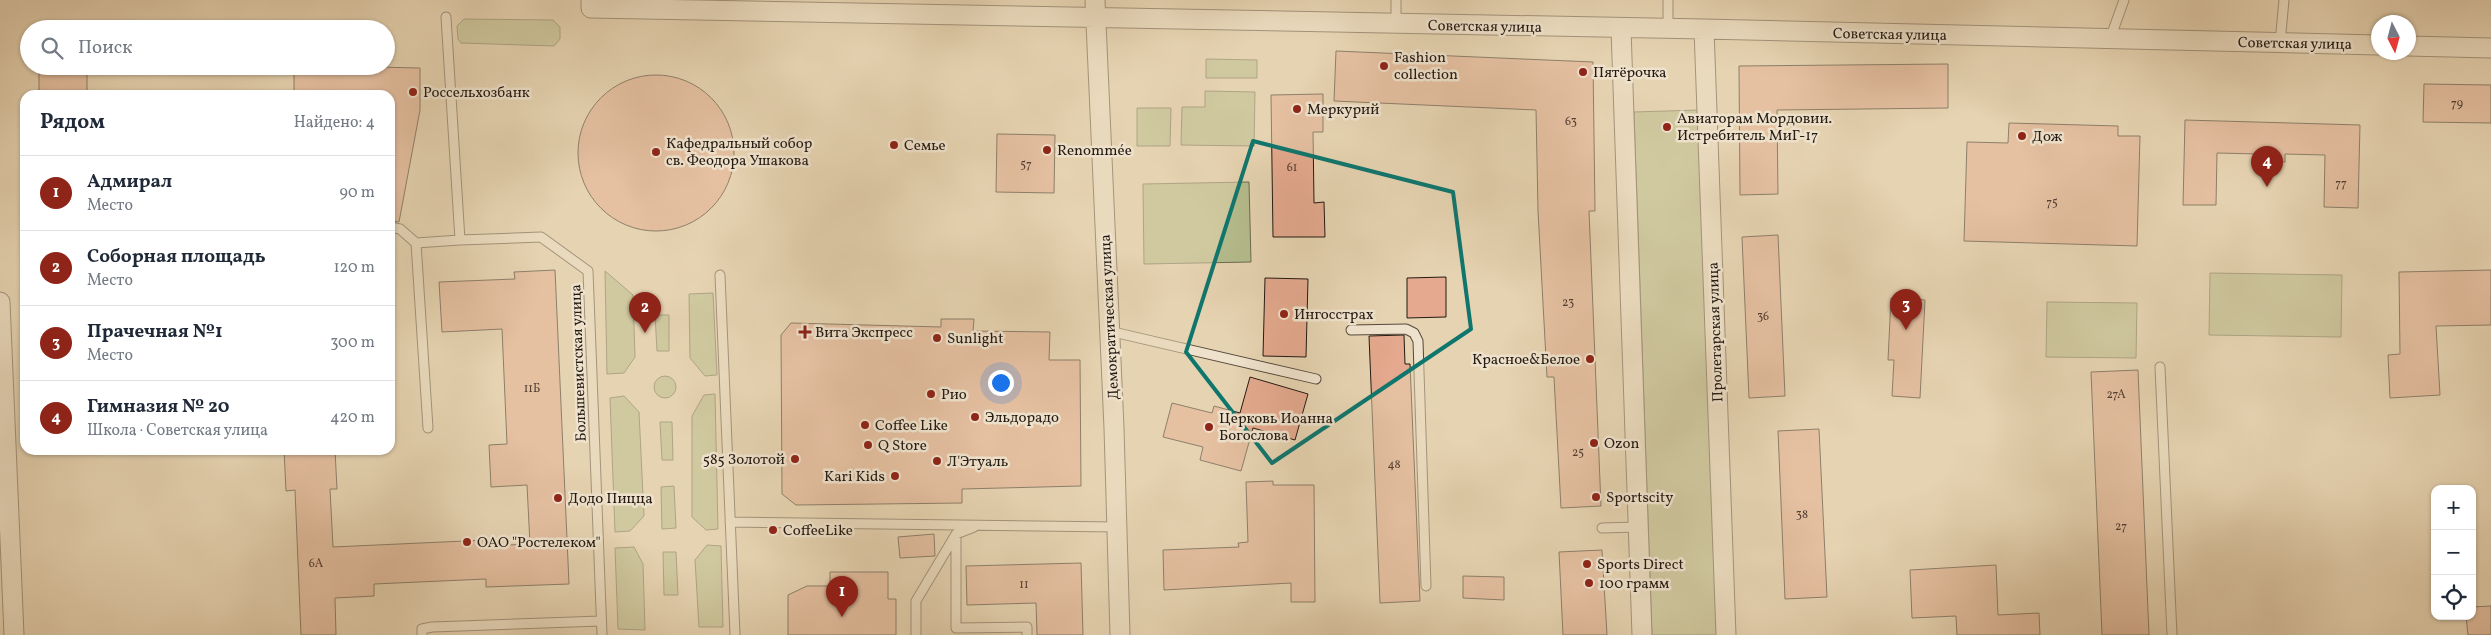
<!DOCTYPE html>
<html lang="ru">
<meta charset="utf-8">
<style>
body{margin:0;font-family:Vollkorn,serif;background:#f6f6f7;color:#1f2937}
.controls{position:absolute;right:15px;bottom:15px;display:grid;overflow:hidden;border-radius:10px;box-shadow:0 1px 4px #0004}
.controls button{width:45px;height:45px;display:grid;place-items:center;padding:0;border:0;border-bottom:1px solid #e0e1e3;background:#fff;color:#1f2937;font:25px sans-serif}
.compass{position:absolute;left:2371px;top:15px;width:45px;height:45px;border-radius:50%;background:#fff;box-shadow:0 1px 4px #0004;rotate:174deg}
.you{position:absolute;left:1000px;top:382px;width:18px;height:18px;margin:-12px;border:4px solid #fff;border-radius:50%;background:#1a73e8;box-shadow:0 0 0 8px #1a73e833}
.badge{display:grid;place-items:center;width:32px;height:32px;border-radius:50%;background:#8f2418;color:#fff;font-size:16px;font-weight:700}
.pin{position:absolute;translate:-50% -41px;filter:drop-shadow(0 1px 2px #0008)}
.pin::after{content:'';position:absolute;top:26px;width:18px;height:15px;background:inherit;clip-path:polygon(0 0,100% 0,50% 100%)}
.list{margin:0;padding:0;list-style:none}
h2{display:flex;justify-content:space-between;align-items:center;height:65px;margin:0;padding:0 20px;font-size:21px}
h2 small{font-size:16px;font-weight:400;color:#747a83}
.list li{display:grid;grid-template-columns:32px 1fr auto;gap:15px;align-items:center;box-sizing:border-box;height:75px;padding:0 20px;border-top:1px solid #e0e1e3}
.list b{display:block;font-size:19px;white-space:nowrap}
.list p{margin:0;font-size:16px;white-space:nowrap;color:#747a83}
.list em{font-size:16px;font-style:normal;color:#747a83}
.icon{flex:none;width:28px;height:28px;fill:none;stroke:currentColor;stroke-width:2;stroke-linecap:round;stroke-linejoin:round}
.map{position:relative;flex:none;width:2491px;height:635px;overflow:hidden}
.search{position:absolute;background:#fff;box-shadow:0 1px 4px #0004;left:20px;top:20px;width:375px;height:55px;display:flex;align-items:center;gap:12px;box-sizing:border-box;padding:0 18px;border-radius:28px;color:#747a83;font-size:19px}
.panel{position:absolute;background:#fff;box-shadow:0 1px 4px #0004;left:20px;top:90px;width:375px;height:365px;border-radius:15px}
.map>svg:first-child{display:block}
.green{fill:#b5bc8c;stroke:#6c6b50}
.building{fill:#e4a98e;stroke:#231a13}
.lines{fill:none;stroke-linecap:round;stroke-linejoin:round}
.lane-casing{stroke:#54483a;stroke-width:11}
.street-casing{stroke:#54483a;stroke-width:21}
.lane{stroke:#efe2cc;stroke-width:9}
.street{stroke:#efe2cc;stroke-width:19}
.marked{fill:none;stroke:#0f766e;stroke-width:4;stroke-linejoin:round}
.poi-dot{fill:#8f2418;stroke:#efe2cc;stroke-width:2}
.labels{text-anchor:middle;stroke-width:5;stroke-linejoin:round;paint-order:stroke}
.number-label{font-size:12px;fill:#533e32}
.street-label{font-size:15px;fill:#231a13;stroke:#efe2cc}
.poi-label{font-size:15px;fill:#231a13;stroke:#efe2cc;text-anchor:start}
</style>
<div class="map">
<svg width="2491" height="635" viewBox="0 0 2491 635">
<rect width="100%" height="100%" fill="#e6d3b1"/>
<filter id="stains"><feTurbulence type="fractalNoise" baseFrequency=".004" numOctaves="4"/><feColorMatrix values="0 0 0 0 .2 0 0 0 0 .09 0 0 0 0 .02 0 0 0 .5 -.17"/></filter>
<radialGradient id="worn" r=".72"><stop offset=".6" stop-color="#630" stop-opacity="0"/><stop offset="1" stop-color="#630" stop-opacity=".3"/></radialGradient>
<!-- green -->
<path class="green" d="M464 19 553 20 560 27V39L554 46 461 43 458 39 457 26Z
M1206 59 1257 60V78H1206Z
M1205 91 1255 92 1254 146 1181 145 1182 107H1205Z
M1137 108H1171L1170 146H1137Z
M1699 110 1717 635H1652L1634 112Z
M1249 182 1251 262 1144 264 1143 184Z
M605 271 633 295 635 357 624 373 607 374Z
M2210 273 2342 275 2341 337 2209 335Z
M713 293 717 375 705 376 690 358 689 294Z
M2047 302 2137 303 2136 358 2046 357Z
M655 315H669V351H657Z
M654 387a11 11 0 1 1 22 0a11 11 0 1 1-22 0Z
M715 394 718 529 706 530 692 517V416L704 395Z
M624 396 639 412 644 516 630 531 615 532 610 398Z
M660 422H672L673 460H662Z
M674 486 676 528 662 529 661 487Z
M707 545 721 546 723 627H699L695 560Z
M634 547 643 564 645 630 618 629 615 548Z
M663 552H676L678 595H664Z"/>
<!-- building -->
<path class="building" d="M1336 51 1593 62 1595 211H1589L1601 506 1561 508 1554 377H1547L1538 211 1536 110 1334 101Z
M1948 64V108L1777 110 1778 194 1740 195 1739 66Z
M39 66H87V95H39Z
M332 66 420 68V110L399 222 390 221V95H294V70H332Z
M578 153a78 78 0 1 1 156 0a78 78 0 1 1-156 0Z
M2424 84 2491 85V123L2423 122Z
M1323 94V132H1313L1314 203 1324 202 1325 237H1273L1271 95Z
M2185 120 2360 125 2358 208 2324 207 2325 155 2285 154V162L2259 161V154L2217 153 2216 205H2183Z
M2009 123 2118 126V136H2140L2137 246 1964 241 1967 142 2008 143Z
M997 134 1055 135 1054 193 996 192Z
M1778 235 1785 396 1749 398 1742 237Z
M555 270 569 584 486 587V579L374 584V596L335 598 336 635H301L295 490 286 491 284 450H335L337 489H330L333 547 487 540V546L530 544 527 485 491 487 489 445 507 444 502 329 442 332 439 282 515 279 514 272Z
M2491 270V325L2436 326 2440 395 2390 398 2388 355 2400 354 2399 272Z
M1446 277V317L1407 318V278Z
M1265 278 1308 279 1306 357 1263 356Z
M1891 298 1925 300 1920 398 1892 396 1894 360H1888Z
M941 319H974L973 331 1050 332 1049 360H1080L1081 486 962 489V503L796 505 782 494 781 335 791 323 941 327Z
M1404 335 1405 364H1410L1420 601 1380 603 1369 336Z
M2138 370 2149 635H2102L2091 372Z
M1250 377 1308 394 1295 440 1253 428 1241 471 1200 460 1203 447 1163 437 1172 403 1212 413 1214 406 1240 413Z
M1819 429 1827 597 1785 599 1778 431Z
M1273 481V485H1314L1315 602H1291V583L1164 590 1163 550 1239 547 1238 543 1248 542 1246 482Z
M934 534 935 556 900 558 898 537Z
M1602 550 1607 635H1563L1559 552Z
M1081 563 1083 635H1037L1036 603 967 605 966 566Z
M1996 565 1998 615 2039 613 2040 635H1957L1956 616 1912 618 1910 570Z
M830 572H888V599H896V635H788V595L807 586H830Z
M1463 576 1504 577V600L1463 598Z
M2491 606V635H2468L2466 616H2472V607Z"/>
<g class="lines">
<defs>
<path id="lane" d="M1668 0V29
M446 17 460 240 541 237 588 271 602 635
M1396 24V0
M2110 39 2124 0
M2280 43 2284 0
M390 227 400 229 416 243
M720 275 735 635
M1351 330 1406 329 1414 333 1418 341 1426 586
M1109 331 1316 379
M2160 367 2172 635
M428 428 416 243 460 240
M730 522 1117 527
M1602 528 1638 527
M956 534V628L1027 627V635
M422 635V629L432 627 601 621
M916 635V601L956 534 974 527"/>
<path id="street" d="M591 0V8L1704 29 2378 45
M1095 0 1114 428 1120 635
M1621 29 1642 635
M1704 29 1726 635
M2408 46 2491 48
M0 302 14 635"/>
</defs>
<!-- lane casing -->
<use href="#lane" class="lane-casing"/>
<!-- street casing -->
<use href="#street" class="street-casing"/>
<!-- lane -->
<use href="#lane" class="lane"/>
<!-- street -->
<use href="#street" class="street"/>
</g>
<!-- marked area -->
<path d="M0 0H2491V635H0ZM1253 141 1453 192 1471 329 1272 463 1186 352Z" fill="#e6d3b1" fill-opacity=".55" fill-rule="evenodd"/>
<path class="marked" d="M1253 141 1453 192 1471 329 1272 463 1186 352Z"/>
<!-- markers -->
<g class="poi-dot">
<circle cx="1384" cy="66" r="5"/>
<circle cx="1583" cy="72" r="5"/>
<circle cx="413" cy="92" r="5"/>
<circle cx="1297" cy="109" r="5"/>
<circle cx="1667" cy="127" r="5"/>
<circle cx="2022" cy="136" r="5"/>
<circle cx="894" cy="145" r="5"/>
<circle cx="1047" cy="150" r="5"/>
<circle cx="656" cy="152" r="5"/>
<circle cx="1284" cy="314" r="5"/>
<path d="M802.5 324.5h5v5h5v5h-5v5h-5v-5h-5v-5h5z"/>
<circle cx="937" cy="338" r="5"/>
<circle cx="1590" cy="359" r="5"/>
<circle cx="931" cy="394" r="5"/>
<circle cx="975" cy="417" r="5"/>
<circle cx="865" cy="425" r="5"/>
<circle cx="1209" cy="427" r="5"/>
<circle cx="1594" cy="443" r="5"/>
<circle cx="868" cy="445" r="5"/>
<circle cx="795" cy="459" r="5"/>
<circle cx="937" cy="461" r="5"/>
<circle cx="895" cy="476" r="5"/>
<circle cx="1596" cy="497" r="5"/>
<circle cx="558" cy="498" r="5"/>
<circle cx="773" cy="530" r="5"/>
<circle cx="467" cy="542" r="5"/>
<circle cx="1587" cy="564" r="5"/>
<circle cx="1589" cy="583" r="5"/>
</g>
<g class="labels">
<!-- number labels -->
<g class="number-label">
<text x="2457" y="107">79</text>
<text x="1571" y="125">63</text>
<text x="1026" y="168">57</text>
<text x="1292" y="171">61</text>
<text x="2341" y="187">77</text>
<text x="2052" y="206">75</text>
<text x="1568" y="306">23</text>
<text x="1763" y="320">36</text>
<text x="532" y="392">11Б</text>
<text x="2116" y="398">27А</text>
<text x="1578" y="456">25</text>
<text x="1394" y="468">48</text>
<text x="1802" y="518">38</text>
<text x="2121" y="530">27</text>
<text x="316" y="567">6А</text>
<text x="1024" y="588">11</text>
</g>
<!-- street labels -->
<g class="street-label">
<text transform="translate(1485 26) rotate(1)" y="5">Советская улица</text>
<text transform="translate(1890 34) rotate(1)" y="5">Советская улица</text>
<text transform="translate(2295 43) rotate(1)" y="5">Советская улица</text>
<text transform="translate(1109 317) rotate(-93)" y="5">Демократическая улица</text>
<text transform="translate(1715 332) rotate(-92)" y="5">Пролетарская улица</text>
<text transform="translate(578 363) rotate(-92)" y="5">Большевистская улица</text>
</g>
<!-- poi labels -->
<g class="poi-label">
<text x="1394" y="62">Fashion<tspan x="1394" dy="17">collection</tspan></text>
<text x="1593" y="77">Пятёрочка</text>
<text x="423" y="97">Россельхозбанк</text>
<text x="1307" y="114">Меркурий</text>
<text x="1677" y="123">Авиаторам Мордовии.<tspan x="1677" dy="17">Истребитель МиГ-17</tspan></text>
<text x="2032" y="141">Дож</text>
<text x="666" y="148">Кафедральный собор<tspan x="666" dy="17">св. Феодора Ушакова</tspan></text>
<text x="904" y="150">Семье</text>
<text x="1057" y="155">Renommée</text>
<text x="1294" y="319">Ингосстрах</text>
<text x="815" y="337">Вита Экспресс</text>
<text x="947" y="343">Sunlight</text>
<text x="1580" y="364" text-anchor="end">Красное&amp;Белое</text>
<text x="941" y="399">Рио</text>
<text x="985" y="422">Эльдорадо</text>
<text x="1219" y="423">Церковь Иоанна<tspan x="1219" dy="17">Богослова</tspan></text>
<text x="875" y="430">Coffee Like</text>
<text x="1604" y="448">Ozon</text>
<text x="878" y="450">Q Store</text>
<text x="785" y="464" text-anchor="end">585 Золотой</text>
<text x="947" y="466">Л'Этуаль</text>
<text x="885" y="481" text-anchor="end">Kari Kids</text>
<text x="1606" y="502">Sportscity</text>
<text x="568" y="503">Додо Пицца</text>
<text x="783" y="535">CoffeeLike</text>
<text x="477" y="547">ОАО "Ростелеком"</text>
<text x="1597" y="569">Sports Direct</text>
<text x="1599" y="588">100 грамм</text>
</g>
</g>
<rect width="100%" height="100%" filter="url(#stains)"/>
<rect width="100%" height="100%" fill="url(#worn)"/>
</svg>
<div class="controls">
<button>+</button>
<button>−</button>
<button><svg class="icon" aria-label="locate" viewBox="0 0 24 24"><circle cx="12" cy="12" r="6"/><path d="M12 2v4M12 18v4M2 12h4M18 12h4"/></svg></button>
</div>
<svg class="compass" viewBox="-18 -18 36 36"><path d="M0-13l5 13h-10z" fill="#e53935"/><path d="M0 13l5-13h-10z" fill="#747a83"/></svg>
<div class="you"></div>
<div class="pin badge" style="left:842px;top:617px">1</div>
<div class="pin badge" style="left:645px;top:333px">2</div>
<div class="pin badge" style="left:1906px;top:330px">3</div>
<div class="pin badge" style="left:2267px;top:187px">4</div>
<div class="search"><svg class="icon" aria-label="search" viewBox="0 0 24 24"><circle cx="10" cy="10" r="6"/><path d="M15 15l6 6"/></svg>Поиск</div>
<section class="panel">
<h2>Рядом<small>Найдено: 4</small></h2>
<ul class="list">
<li><span class="badge">1</span><div><b>Адмирал</b><p>Место</p></div><em>90 m</em></li>
<li><span class="badge">2</span><div><b>Соборная площадь</b><p>Место</p></div><em>120 m</em></li>
<li><span class="badge">3</span><div><b>Прачечная №1</b><p>Место</p></div><em>300 m</em></li>
<li><span class="badge">4</span><div><b>Гимназия № 20</b><p>Школа · Советская улица</p></div><em>420 m</em></li>
</ul>
</section>
</div>
